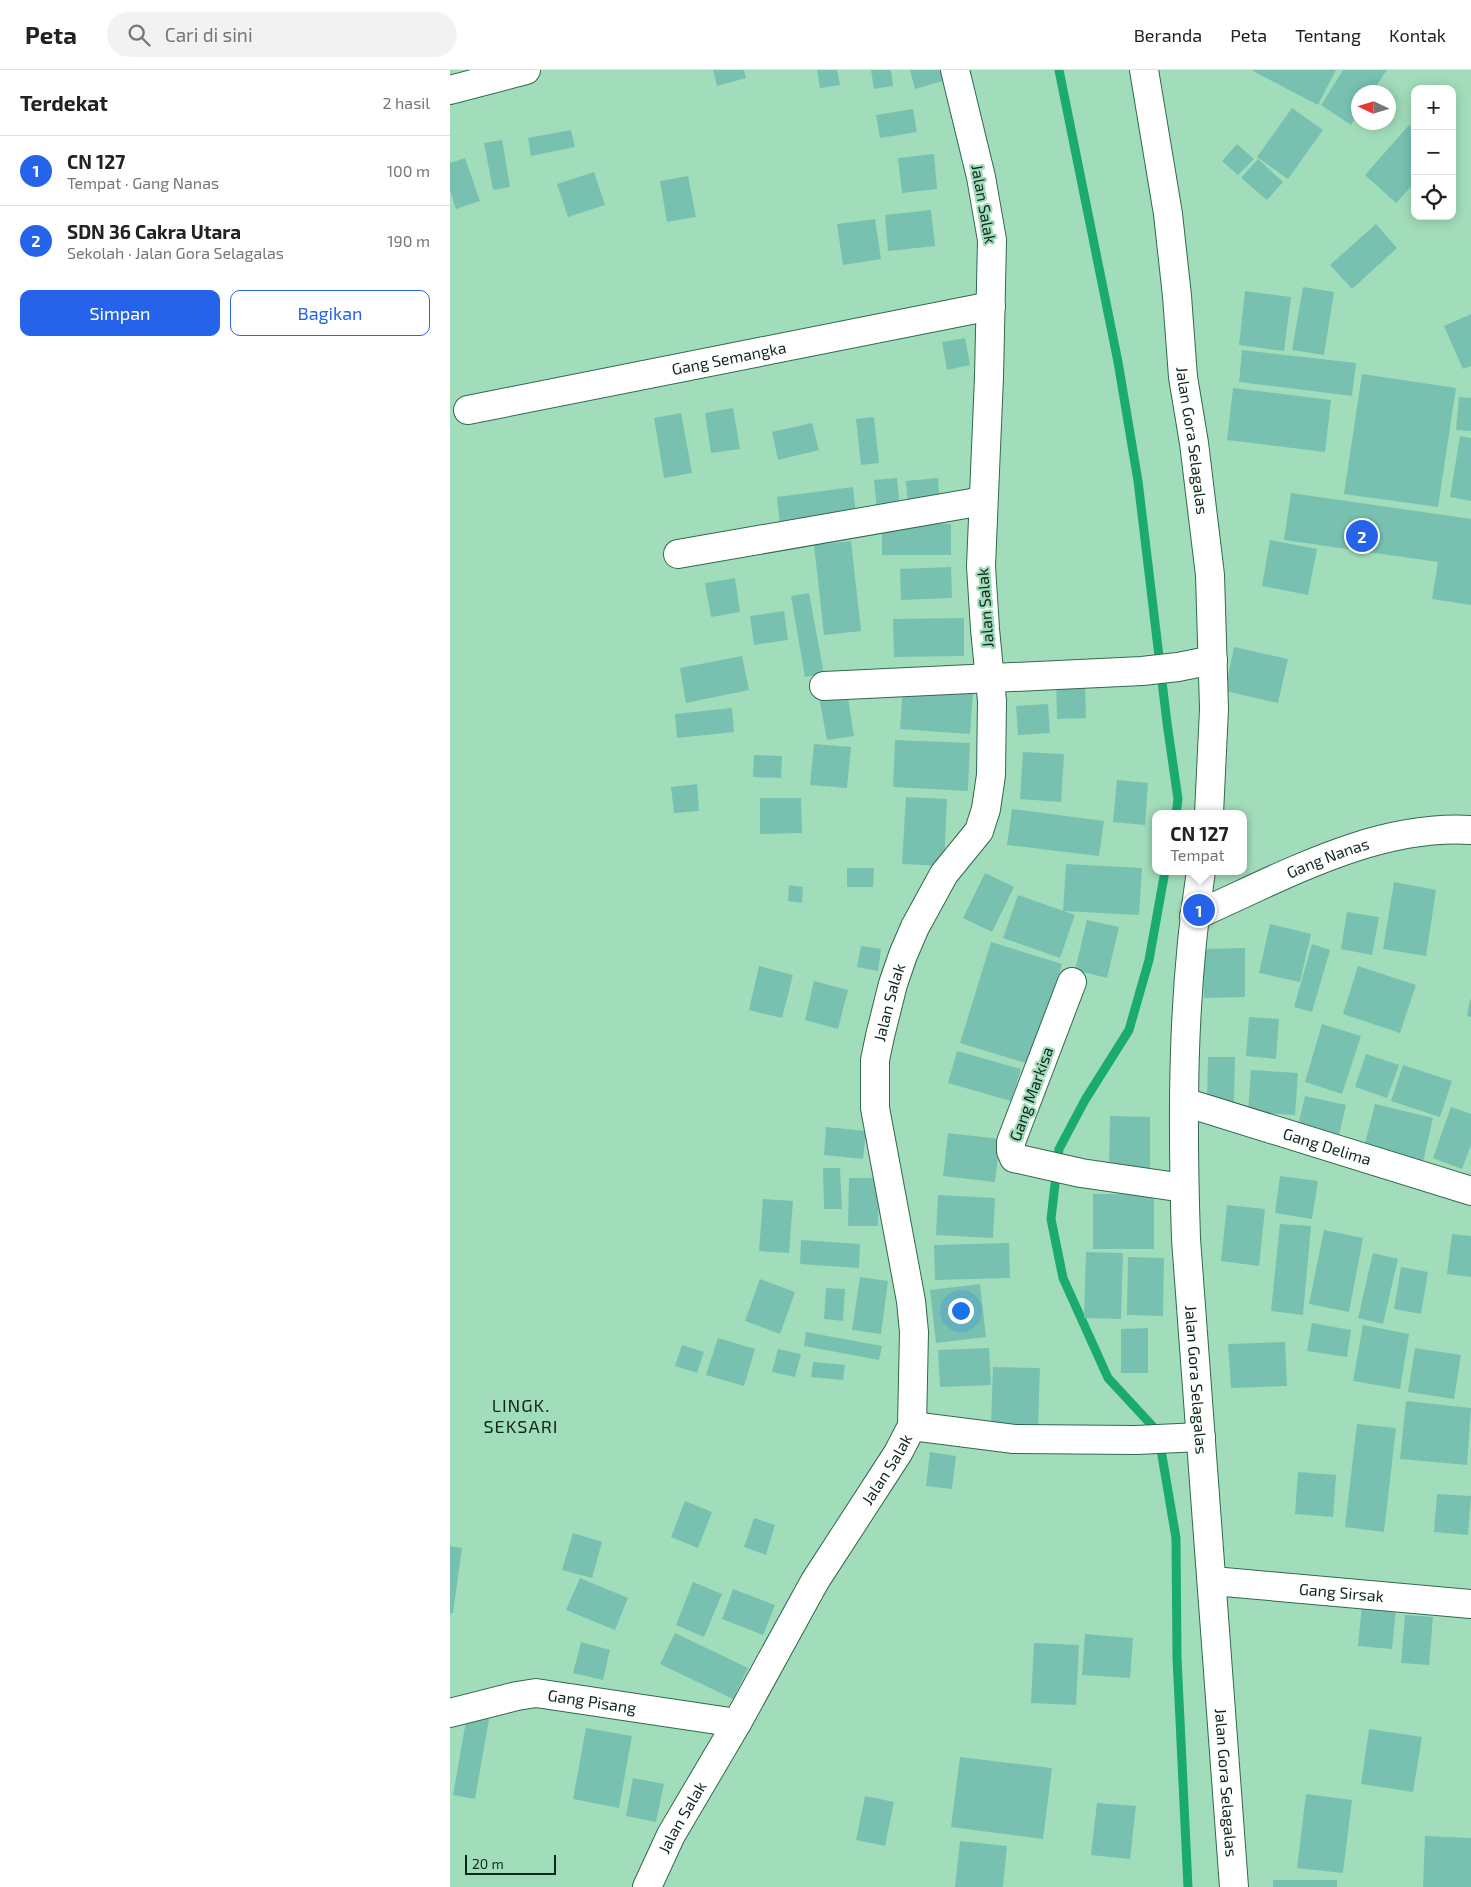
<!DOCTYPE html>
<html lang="id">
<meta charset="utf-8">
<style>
body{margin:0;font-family:"Exo 2",sans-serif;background:#f2f2f2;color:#222}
.controls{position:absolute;right:15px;top:15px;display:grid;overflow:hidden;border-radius:10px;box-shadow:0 2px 12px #0003}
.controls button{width:45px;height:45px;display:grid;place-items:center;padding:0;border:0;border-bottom:1px solid #e0e0e0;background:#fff;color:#222;font:25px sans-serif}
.compass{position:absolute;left:901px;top:15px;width:45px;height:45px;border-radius:50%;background:#fff;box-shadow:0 2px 12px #0003;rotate:274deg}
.scale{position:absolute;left:15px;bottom:12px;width:91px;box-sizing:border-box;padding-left:5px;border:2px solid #10281b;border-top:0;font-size:14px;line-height:18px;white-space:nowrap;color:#10281b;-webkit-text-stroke:4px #a2ddbb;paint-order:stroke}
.you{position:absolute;left:510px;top:1240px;width:18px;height:18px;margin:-12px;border:4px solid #fff;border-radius:50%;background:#1a73e8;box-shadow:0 0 0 8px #1a73e833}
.badge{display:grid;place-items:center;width:32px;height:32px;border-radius:50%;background:#2563eb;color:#fff;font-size:16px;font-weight:700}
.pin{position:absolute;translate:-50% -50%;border:2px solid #fff;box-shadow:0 1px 5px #0006}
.popup{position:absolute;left:702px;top:740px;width:95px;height:65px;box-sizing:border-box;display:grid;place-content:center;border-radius:10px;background:#fff;filter:drop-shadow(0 1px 4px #0005);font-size:16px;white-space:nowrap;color:#767676}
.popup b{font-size:19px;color:#222}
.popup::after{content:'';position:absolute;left:50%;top:100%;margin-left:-10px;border:10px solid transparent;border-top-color:#fff}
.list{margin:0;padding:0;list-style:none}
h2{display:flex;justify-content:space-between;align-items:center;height:65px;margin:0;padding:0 20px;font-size:21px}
h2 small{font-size:16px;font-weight:400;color:#767676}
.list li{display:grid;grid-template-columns:32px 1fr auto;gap:15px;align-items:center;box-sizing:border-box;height:70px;padding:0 20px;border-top:1px solid #e0e0e0}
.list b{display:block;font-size:19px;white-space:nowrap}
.list p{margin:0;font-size:16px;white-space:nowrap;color:#767676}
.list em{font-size:16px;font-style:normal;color:#767676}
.actions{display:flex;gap:10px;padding:15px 20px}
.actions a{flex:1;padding:11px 0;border:1px solid #2563eb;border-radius:10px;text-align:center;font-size:18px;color:#2563eb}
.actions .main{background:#2563eb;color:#fff}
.icon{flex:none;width:28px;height:28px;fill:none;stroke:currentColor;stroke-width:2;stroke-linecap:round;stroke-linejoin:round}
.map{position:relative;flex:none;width:1021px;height:1817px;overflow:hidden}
header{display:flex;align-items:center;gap:30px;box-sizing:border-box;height:70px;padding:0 25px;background:#fff;border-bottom:1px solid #e0e0e0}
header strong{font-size:24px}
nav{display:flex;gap:28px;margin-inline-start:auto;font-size:18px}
.search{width:350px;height:45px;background:#f2f2f2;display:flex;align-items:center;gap:12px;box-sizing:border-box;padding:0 18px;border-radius:28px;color:#767676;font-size:19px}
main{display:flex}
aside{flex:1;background:#fff}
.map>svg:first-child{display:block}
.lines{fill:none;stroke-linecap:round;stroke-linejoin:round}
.stream{stroke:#1bab6f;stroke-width:9}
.building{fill:#78c1b1}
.minor-casing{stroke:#31694c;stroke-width:30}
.minor{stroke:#fff;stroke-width:28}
.labels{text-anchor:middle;stroke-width:4.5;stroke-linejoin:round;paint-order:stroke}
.street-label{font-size:16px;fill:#10281b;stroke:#a2ddbb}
.neighbourhood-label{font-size:18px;letter-spacing:1px;fill:#10281b;stroke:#a2ddbb}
</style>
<header>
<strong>Peta</strong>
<div class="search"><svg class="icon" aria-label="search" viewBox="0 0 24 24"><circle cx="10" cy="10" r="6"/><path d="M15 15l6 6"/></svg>Cari di sini</div>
<nav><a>Beranda</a><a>Peta</a><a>Tentang</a><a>Kontak</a></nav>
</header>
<main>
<aside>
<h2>Terdekat<small>2 hasil</small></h2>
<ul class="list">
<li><span class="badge">1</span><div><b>CN 127</b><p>Tempat · Gang Nanas</p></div><em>100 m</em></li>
<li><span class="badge">2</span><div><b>SDN 36 Cakra Utara</b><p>Sekolah · Jalan Gora Selagalas</p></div><em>190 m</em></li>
</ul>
<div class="actions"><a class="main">Simpan</a><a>Bagikan</a></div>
</aside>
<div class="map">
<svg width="1021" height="1817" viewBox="0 0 1021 1817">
<rect width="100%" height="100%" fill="#a2ddbb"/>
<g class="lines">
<!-- stream -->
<path class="stream" d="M609 0 668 292 688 411 717 653 728 729 726 744
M715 801 699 890 679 960 635 1030 609 1079 601 1149 613 1208 658 1308 708 1362 726 1468 727 1588 738 1817"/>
</g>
<!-- building -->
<path class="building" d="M263 0H294L296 8 267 16Z
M367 0H387L390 15 370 18Z
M421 0H441L443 16 424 19Z
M460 0H490L493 11 465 19Z
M801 0H886L868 35Z
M893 0H937L922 22H908V44L901 55 871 35Z
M842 38 873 60 838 109 807 87Z
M463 39 467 62 430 68 426 45Z
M959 55 965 60V112L946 133 915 105Z
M121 60 125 77 81 86 78 68Z
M52 70 60 117 43 120 34 73Z
M787 74 804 89 788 105 772 91Z
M484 84 487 119 452 123 448 88Z
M15 88 30 131 6 139 0 121V93Z
M808 89 833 112 817 130 791 108Z
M144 102 155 135 118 147 107 114Z
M238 106 246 147 217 152 210 111Z
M481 140 485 176 438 181 435 145Z
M425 149 431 189 393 195 387 154Z
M926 154 947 178 902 219 880 195Z
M853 217 884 222 874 285 842 280Z
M795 221 841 227 834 281 789 275Z
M1021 244V296L1013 299 994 256Z
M515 268 520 295 497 300 492 272Z
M792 280 906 293 902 326 789 312Z
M912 304 1006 318 988 437 894 424Z
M783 318 881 330 875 382 777 370Z
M1009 327 1021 328V361L1006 360Z
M283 338 290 379 261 383 255 343Z
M231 343 242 403 214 408 204 348Z
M424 347 429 393 411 395 406 349Z
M362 353 369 380 328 390 322 362Z
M1010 366 1021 368V431L1000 427Z
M447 408 450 438 427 441 424 410Z
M488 408 490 435 458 438 456 411Z
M403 417 406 445 330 455 327 427Z
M841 423 1021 449V535L982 529 988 492 834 470Z
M432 453 501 454V485H432Z
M820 470 867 479 858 525 812 516Z
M401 471 411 561 374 565 364 475Z
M501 497 502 528 451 530 450 499Z
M285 508 290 542 261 547 255 513Z
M359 523 374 604 355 607 341 526Z
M334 541 338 570 304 575 300 546Z
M514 548V586L444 587 443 549Z
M784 577 838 589 828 633 775 621Z
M292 586 299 620 236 633 230 598Z
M635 611 636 648 607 649 606 612Z
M453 617 523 622 520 664 450 659Z
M397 622 404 666 377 670 369 627Z
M598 634 600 663 568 665 566 636Z
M282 638 284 662 227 668 225 644Z
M445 670 520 673 518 721 443 717Z
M364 674 401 677 397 718 360 715Z
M573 682 614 684 611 732 570 729Z
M304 685 332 686 331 708 303 707Z
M667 710 698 713 695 755 663 752Z
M247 714 249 741 224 743 221 717Z
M456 727 497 729 494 796 452 794Z
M310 728H351L352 763 310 764Z
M562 739 654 751 649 786 557 775Z
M616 794 692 798 689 845 613 841Z
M397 798H424L423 817H397Z
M535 803 564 817 542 862 513 848Z
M944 812 986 820 976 886 933 879Z
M339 815 353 817 352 833 338 831Z
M568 825 625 845 610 888 553 868Z
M897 842 929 847 922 885 891 879Z
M637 850 669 857 657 908 625 900Z
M820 854 861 864 850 912 809 903Z
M541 872 612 894 582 995 510 973Z
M862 874 880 880 862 942 844 937Z
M411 876 431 879 428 901 407 897Z
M795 878V927L754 928 753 879Z
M309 896 343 905 332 948 299 940Z
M908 896 966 915 950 963 893 944Z
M364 911 398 920 388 959 355 950Z
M1020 929 1021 930V947L1017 946Z
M799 947 829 949 826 989 796 986Z
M872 954 911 966 892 1024 855 1012Z
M507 981 571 999 561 1031 498 1013Z
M916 984 949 995 937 1028 905 1017Z
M758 987H785L784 1032H757Z
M953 995 1002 1011 990 1047 941 1031Z
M801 1000 848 1003 845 1045 798 1042Z
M855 1026 896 1035 889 1065 848 1056Z
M925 1034 983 1048 973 1092 914 1077Z
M1001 1037 1021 1044V1075L1012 1099 983 1088Z
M660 1046 700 1047V1098H659Z
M376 1057 416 1061 413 1089 374 1085Z
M498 1063 550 1069 545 1112 493 1106Z
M373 1098H390L392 1139H374Z
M830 1106 868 1111 862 1149 825 1143Z
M399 1108H429L428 1156H398Z
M643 1124H704V1179H643Z
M488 1125 545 1128 543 1168 486 1165Z
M313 1129 343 1131 339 1183 309 1181Z
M777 1135 815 1139 809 1196 771 1191Z
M830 1154 861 1156 853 1245 821 1241Z
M874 1160 913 1168 899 1242 859 1234Z
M1002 1164 1021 1166V1207L997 1204Z
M351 1170 410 1174 409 1198 350 1194Z
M559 1173 560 1208 485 1210 484 1175Z
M636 1182 673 1183 671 1249 634 1248Z
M923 1183 948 1189 933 1254 908 1248Z
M678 1187 714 1188 713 1246 677 1245Z
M951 1197 978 1202 971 1244 944 1239Z
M410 1207 438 1211 431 1264 402 1260Z
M310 1209 345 1222 330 1264 295 1251Z
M530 1214 536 1267 486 1273 480 1220Z
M376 1218 395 1219 393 1251 374 1249Z
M862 1253 901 1260 897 1287 857 1281Z
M913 1255 959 1264 950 1319 903 1311Z
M698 1258V1303H671V1259Z
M356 1262 432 1276 429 1290 354 1276Z
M268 1268 305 1279 294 1316 256 1305Z
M835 1272 837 1316 781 1318 778 1274Z
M232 1275 254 1282 247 1303 225 1296Z
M539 1278 541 1315 490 1317 488 1280Z
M965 1278 1011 1285 1004 1329 958 1322Z
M328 1279 351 1284 345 1307 322 1302Z
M363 1292 395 1295 393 1310 361 1307Z
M543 1297 590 1298 588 1358 541 1356Z
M956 1331 1021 1338 1017 1395 950 1389Z
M907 1354 946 1358 934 1462 895 1457Z
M480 1382 506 1386 502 1419 476 1416Z
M848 1402 886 1405 883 1447 845 1444Z
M987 1424 1021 1426 1018 1465 984 1462Z
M235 1431 262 1442 248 1478 221 1467Z
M304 1448 325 1455 316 1485 294 1477Z
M123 1463 152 1472 142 1508 112 1500Z
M0 1476 12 1478 3 1543H0Z
M130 1508 178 1528 165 1560 116 1540Z
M243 1512 272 1524 254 1567 226 1555Z
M283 1519 325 1535 313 1565 272 1549Z
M912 1535 946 1538 942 1579 908 1576Z
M955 1545 983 1547 979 1595 951 1593Z
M225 1563 298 1598 283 1629 210 1594Z
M635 1564 683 1568 680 1608 632 1605Z
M131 1572 160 1580 153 1610 123 1603Z
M584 1573 629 1575 626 1635 581 1633Z
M17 1645 39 1649 25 1729 3 1725Z
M136 1658 182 1666 169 1738 123 1729Z
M919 1659 972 1667 963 1722 911 1714Z
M510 1687 602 1698 593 1769 501 1757Z
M183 1708 214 1714 206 1752 176 1746Z
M856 1724 902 1730 893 1803 847 1798Z
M415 1726 444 1732 435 1776 406 1770Z
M647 1733 686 1736 680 1789 641 1785Z
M975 1766 1021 1768V1817H973Z
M510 1771 557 1776 553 1817H505Z
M823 1810H887V1817H823Z"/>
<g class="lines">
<defs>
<g id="minor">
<path id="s1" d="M694 0 718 144 727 226 733 307 744 373 760 505 764 639 759 744"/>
<path d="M0 20 76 0"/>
<path id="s2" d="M18 340 541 236"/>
<path d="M228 484 533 431"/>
<path d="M374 616 692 601 728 597 763 590"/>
<path id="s3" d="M751 801C732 923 732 1047 736 1169L784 1817"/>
<path id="s4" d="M744 846C831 808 923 754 1021 760"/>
<path d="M622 912 561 1072V1081L564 1088 631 1103 734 1118"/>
<path id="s5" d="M734 1032 1021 1121"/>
<path d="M462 1356 564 1369 686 1370 751 1367"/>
<path id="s6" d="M763 1511 1021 1534"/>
<path id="s7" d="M0 1643 67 1626 86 1623 287 1653"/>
<path id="s8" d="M197 1817 221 1765 287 1653 365 1511 448 1383 462 1356 464 1262 461 1231 425 1038V990L430 966 443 914 453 885 465 857 494 804 529 761 536 739 541 705 542 631 535 559 531 496 539 307 542 170 531 107 505 0"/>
</g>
</defs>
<!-- minor casing -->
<use href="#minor" class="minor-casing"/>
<!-- minor -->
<use href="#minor" class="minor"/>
</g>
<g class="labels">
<!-- street labels -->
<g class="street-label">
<text transform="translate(534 134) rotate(80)" y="6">Jalan Salak</text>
<text dy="6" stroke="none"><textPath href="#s2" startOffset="266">Gang Semangka</textPath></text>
<text dy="6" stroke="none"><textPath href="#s1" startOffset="374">Jalan Gora Selagalas</textPath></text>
<text transform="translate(535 538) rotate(-94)" y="6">Jalan Salak</text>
<text dy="6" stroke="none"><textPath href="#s4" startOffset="146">Gang Nanas</textPath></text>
<text dy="6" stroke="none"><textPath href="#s8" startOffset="961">Jalan Salak</textPath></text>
<text transform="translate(581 1024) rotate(-70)" y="6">Gang Markisa</text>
<text dy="6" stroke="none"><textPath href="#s5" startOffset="150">Gang Delima</textPath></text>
<text dy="6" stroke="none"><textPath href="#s3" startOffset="510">Jalan Gora Selagalas</textPath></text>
<text dy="6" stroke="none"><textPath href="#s8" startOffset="482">Jalan Salak</textPath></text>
<text dy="6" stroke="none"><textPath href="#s6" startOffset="129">Gang Sirsak</textPath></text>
<text dy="6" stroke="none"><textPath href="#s7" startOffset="145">Gang Pisang</textPath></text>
<text dy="6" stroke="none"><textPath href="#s3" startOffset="914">Jalan Gora Selagalas</textPath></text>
<text dy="6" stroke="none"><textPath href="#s8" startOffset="78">Jalan Salak</textPath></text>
</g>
<!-- neighbourhood labels -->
<g class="neighbourhood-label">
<text x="71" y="1342">LINGK.<tspan x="71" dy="21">SEKSARI</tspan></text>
</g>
</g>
</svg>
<div class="controls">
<button>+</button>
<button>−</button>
<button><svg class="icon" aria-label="locate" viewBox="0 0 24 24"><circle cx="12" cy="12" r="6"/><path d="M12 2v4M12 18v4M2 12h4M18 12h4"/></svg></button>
</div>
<svg class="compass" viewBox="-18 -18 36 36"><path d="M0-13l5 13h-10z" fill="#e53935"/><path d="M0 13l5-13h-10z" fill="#767676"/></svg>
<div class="scale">20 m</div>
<div class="you"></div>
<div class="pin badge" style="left:749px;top:840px">1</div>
<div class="popup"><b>CN 127</b>Tempat</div>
<div class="pin badge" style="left:912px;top:466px">2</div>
</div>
</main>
